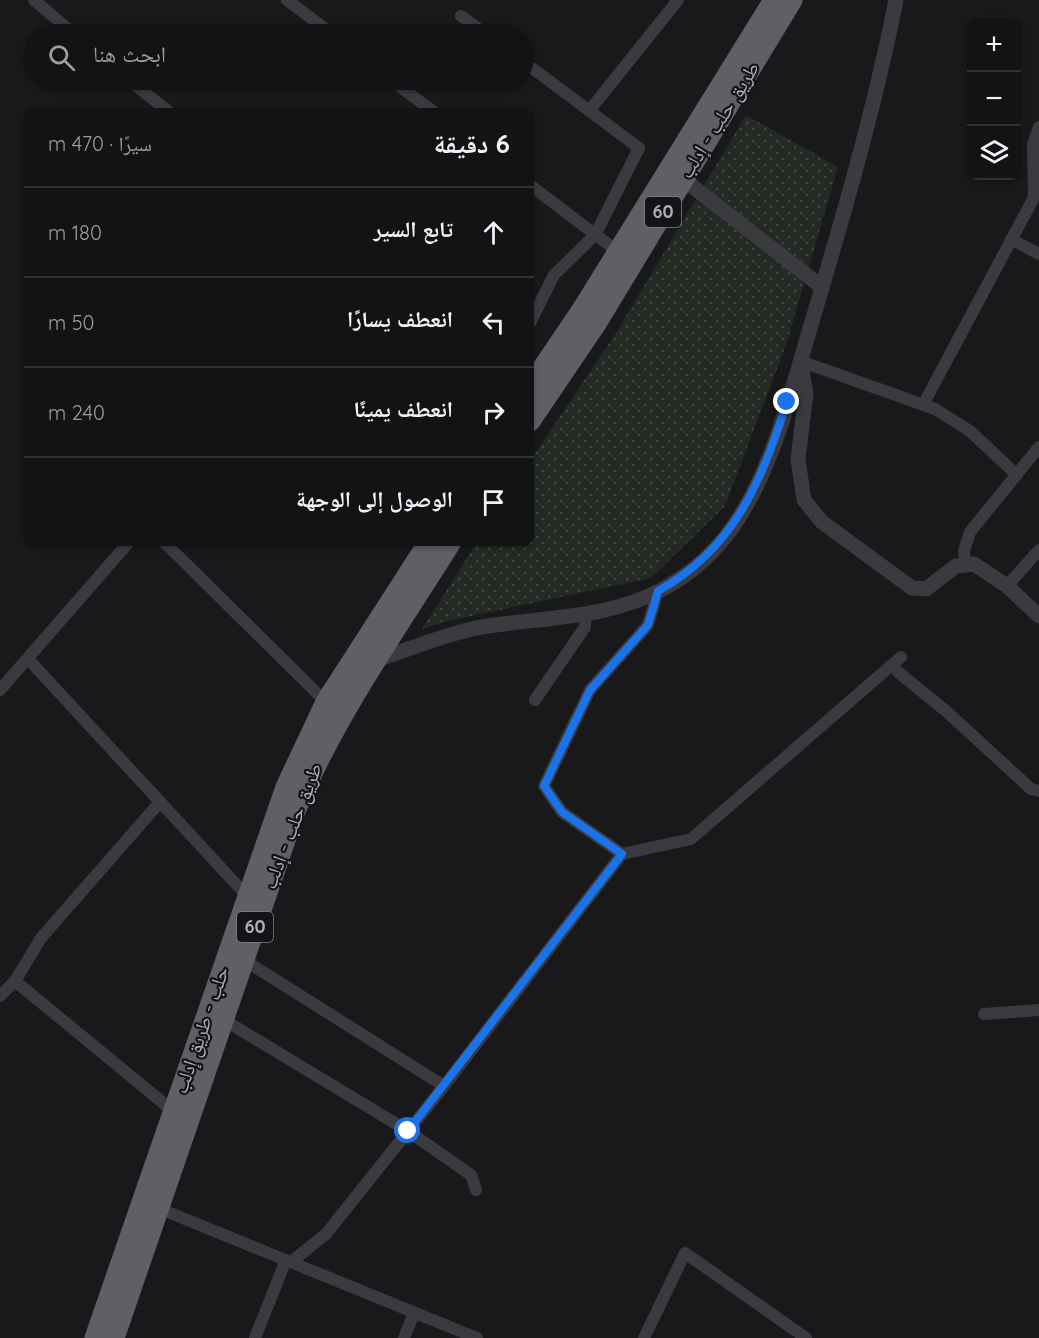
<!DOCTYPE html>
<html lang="ar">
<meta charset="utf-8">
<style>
body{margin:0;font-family:Quicksand,"Noto Naskh Arabic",sans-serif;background:#1c1b1d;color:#f1f3f6;direction:rtl}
.controls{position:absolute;right:18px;top:18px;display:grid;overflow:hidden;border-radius:12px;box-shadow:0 2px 4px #0004}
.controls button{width:54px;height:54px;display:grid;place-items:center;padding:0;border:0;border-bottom:2px solid #323234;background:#131214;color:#f1f3f6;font:30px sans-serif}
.stop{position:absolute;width:18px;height:18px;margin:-14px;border:4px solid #1a73e8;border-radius:50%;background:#fff}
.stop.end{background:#1a73e8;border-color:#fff;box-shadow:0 2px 6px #0008}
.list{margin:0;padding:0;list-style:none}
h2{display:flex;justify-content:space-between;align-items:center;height:78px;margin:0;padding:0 24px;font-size:26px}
h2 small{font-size:20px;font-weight:400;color:#9d9ea0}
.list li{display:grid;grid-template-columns:39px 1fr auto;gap:18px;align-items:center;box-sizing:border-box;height:90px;padding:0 24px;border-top:2px solid #323234}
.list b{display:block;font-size:22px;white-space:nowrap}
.list em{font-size:20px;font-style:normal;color:#9d9ea0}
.icon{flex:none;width:33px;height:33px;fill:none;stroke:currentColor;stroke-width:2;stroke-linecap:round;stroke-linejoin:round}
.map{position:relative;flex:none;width:1039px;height:1338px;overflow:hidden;direction:ltr}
.search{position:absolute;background:#131214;box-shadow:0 2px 4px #0004;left:24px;top:24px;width:510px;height:66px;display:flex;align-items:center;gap:15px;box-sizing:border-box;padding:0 21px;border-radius:33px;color:#9d9ea0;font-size:22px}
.panel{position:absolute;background:#131214;box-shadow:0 2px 4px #0004;left:24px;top:108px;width:510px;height:438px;border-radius:12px;direction:rtl}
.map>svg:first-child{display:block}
.grass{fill:url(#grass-dots)}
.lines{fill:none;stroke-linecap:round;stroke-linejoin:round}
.minor{stroke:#3a3a3f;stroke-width:12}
.tertiary{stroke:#3a3a3f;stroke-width:15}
.trunk{stroke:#5e6066;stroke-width:21}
.route{stroke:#1a73e8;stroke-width:8}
.labels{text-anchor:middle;stroke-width:4.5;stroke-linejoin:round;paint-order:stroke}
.shield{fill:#141315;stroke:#7e8087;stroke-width:1.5}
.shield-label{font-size:18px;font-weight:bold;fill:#acafb8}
.street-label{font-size:20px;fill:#acafb8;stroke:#141315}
</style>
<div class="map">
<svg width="1039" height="1338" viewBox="0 0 1039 1338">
<defs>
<pattern id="grass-dots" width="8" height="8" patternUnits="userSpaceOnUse" patternTransform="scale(1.5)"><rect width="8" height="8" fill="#232a24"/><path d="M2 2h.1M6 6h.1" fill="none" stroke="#404642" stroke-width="1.8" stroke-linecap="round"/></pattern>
</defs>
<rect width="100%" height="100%" fill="#19181a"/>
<!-- grass -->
<path class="grass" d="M746 115 838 167 787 342 725 506 651 578 448 621 422 629 477 542H530V461L616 333Z"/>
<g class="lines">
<!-- minor -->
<path class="minor" d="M34 0 74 34
M287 0 332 34
M461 16 486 34
M524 62 639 148 595 235 554 275 530 323
M129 80 169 112
M391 80 434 112
M589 111 678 0
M530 185 617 251
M1034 196 1033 145 1039 127
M1011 239 1039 254
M800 361 935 409 970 431 1017 475
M924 403 1039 188
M164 542 326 702
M965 563 964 551 970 532 1039 447
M1007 586 1039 550
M658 591 648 625 590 690 544 786 562 812 622 854 691 839 901 657
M29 660 248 897
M898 672 946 711 1031 789 1039 791
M0 690 129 542
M535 700 585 627 586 613
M244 960 444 1086
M15 981 41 938 160 802
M0 996 15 981 173 1111
M984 1014 1039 1010
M224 1020 408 1131 471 1175 476 1190
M158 1208 477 1338
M291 1262 326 1234 444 1086 622 854
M255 1338 286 1260
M404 1338 414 1313
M644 1338 685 1253 806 1338"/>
<!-- tertiary -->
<path class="tertiary" d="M683 179 822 287
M801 364 806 394 798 459 804 500 822 522 912 588 926 589 956 566 974 564 1007 586 1039 616
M377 660C410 649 443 635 476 628 537 617 605 620 661 590 693 573 721 547 740 516 775 460 792 389 811 325 843 217 874 111 896 0"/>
<!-- trunk -->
<path class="trunk" d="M530 387 582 310 774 0
M530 421 597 322 792 0
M95 1338 286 787 326 702 429 542
M114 1338 295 811C335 715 396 630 451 542"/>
</g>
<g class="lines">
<!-- route -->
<path class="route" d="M408 1131 622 854 562 812 544 786 590 690 648 625 658 591C735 548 761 482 787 402"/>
</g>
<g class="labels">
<!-- shield labels -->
<g class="shield">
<rect x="645" y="197" width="36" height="30" rx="4.5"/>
<rect x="237" y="912" width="36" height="30" rx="4.5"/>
</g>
<g class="shield-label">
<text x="663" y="218">60</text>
<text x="255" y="933">60</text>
</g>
<!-- street labels -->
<g class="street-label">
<text transform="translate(719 120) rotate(-58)" y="7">طريق حلب - إدلب</text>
<text transform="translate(292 826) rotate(-69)" y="7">طريق حلب - إدلب</text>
<text transform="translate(201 1030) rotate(-71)" y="7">حلب - طريق إدلب</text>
</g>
</g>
</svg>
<div class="controls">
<button>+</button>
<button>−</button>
<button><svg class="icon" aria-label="layers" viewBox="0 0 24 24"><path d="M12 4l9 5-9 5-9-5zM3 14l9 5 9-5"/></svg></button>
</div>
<div class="stop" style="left:408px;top:1131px"></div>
<div class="stop end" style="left:787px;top:402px"></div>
<div class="search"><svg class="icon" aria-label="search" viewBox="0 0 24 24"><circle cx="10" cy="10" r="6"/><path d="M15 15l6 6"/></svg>ابحث هنا</div>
<section class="panel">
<h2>6 دقيقة<small>سيرًا · 470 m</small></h2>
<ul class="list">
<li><svg class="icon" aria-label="ahead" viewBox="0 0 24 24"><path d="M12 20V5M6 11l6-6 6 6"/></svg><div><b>تابع السير</b></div><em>180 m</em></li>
<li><svg class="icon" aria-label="left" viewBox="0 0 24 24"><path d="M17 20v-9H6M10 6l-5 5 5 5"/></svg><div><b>انعطف يسارًا</b></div><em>50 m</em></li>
<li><svg class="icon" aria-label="right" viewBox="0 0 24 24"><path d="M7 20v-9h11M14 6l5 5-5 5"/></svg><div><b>انعطف يمينًا</b></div><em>240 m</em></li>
<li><svg class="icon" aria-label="arrive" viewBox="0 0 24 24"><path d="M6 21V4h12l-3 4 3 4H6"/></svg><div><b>الوصول إلى الوجهة</b></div></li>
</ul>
</section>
</div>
